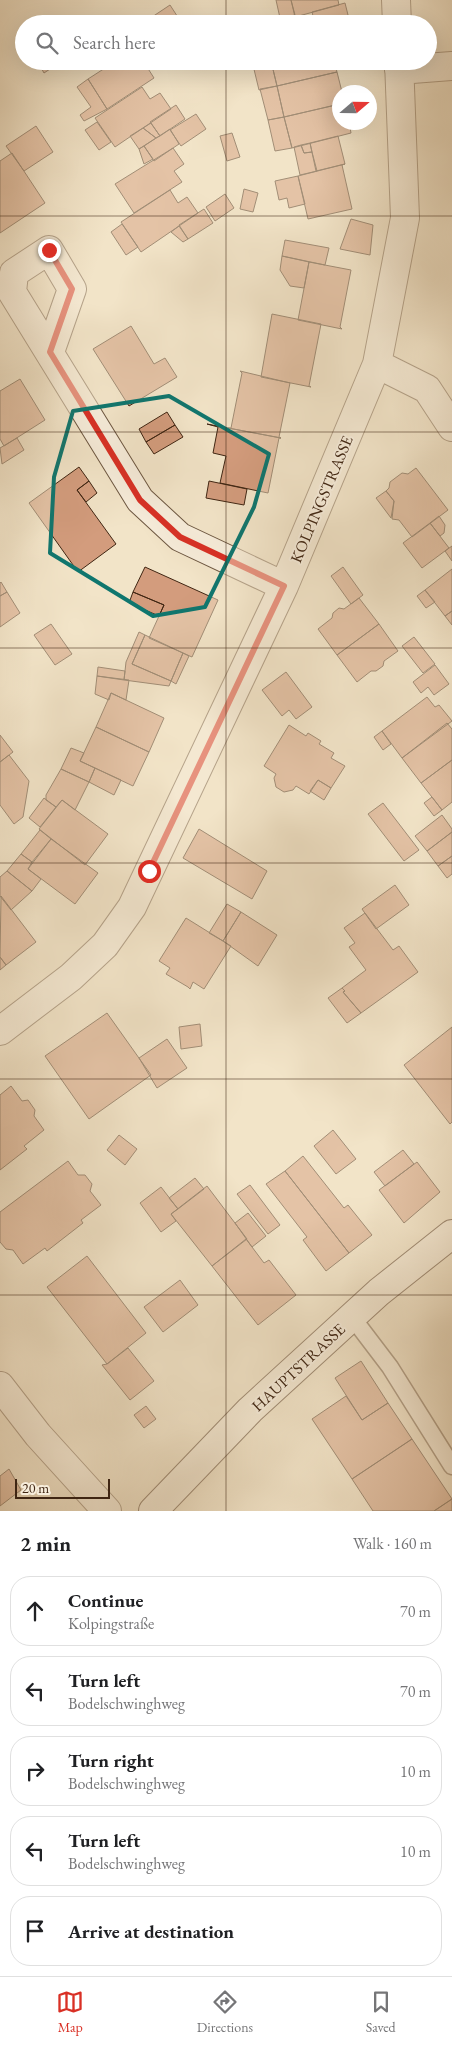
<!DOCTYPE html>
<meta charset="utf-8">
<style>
body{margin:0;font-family:"EB Garamond",serif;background:#f6f6f6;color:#202124}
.compass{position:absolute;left:332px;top:85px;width:45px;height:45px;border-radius:50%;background:#fff;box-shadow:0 5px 20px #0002;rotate:70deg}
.scale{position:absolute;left:15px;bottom:12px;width:95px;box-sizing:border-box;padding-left:5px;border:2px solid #402613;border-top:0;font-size:14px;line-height:18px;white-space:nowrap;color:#402613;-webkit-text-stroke:4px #f7eddb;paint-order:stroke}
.stop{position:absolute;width:15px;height:15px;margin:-11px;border:4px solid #d93025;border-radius:50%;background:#fff}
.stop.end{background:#d93025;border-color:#fff;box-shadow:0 1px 5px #0008}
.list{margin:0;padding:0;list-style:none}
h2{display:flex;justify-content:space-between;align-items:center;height:65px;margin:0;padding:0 20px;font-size:21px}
h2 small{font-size:16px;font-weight:400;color:#757577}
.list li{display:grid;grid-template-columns:32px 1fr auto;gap:15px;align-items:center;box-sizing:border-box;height:70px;margin:0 10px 10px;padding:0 10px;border:1px solid #e0e0e0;border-radius:20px}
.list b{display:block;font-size:19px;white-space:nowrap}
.list p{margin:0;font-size:16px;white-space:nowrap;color:#757577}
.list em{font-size:16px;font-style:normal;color:#757577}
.icon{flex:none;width:28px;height:28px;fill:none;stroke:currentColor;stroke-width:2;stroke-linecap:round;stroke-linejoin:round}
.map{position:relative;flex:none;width:452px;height:1511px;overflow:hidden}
.search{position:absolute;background:#fff;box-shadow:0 5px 20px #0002;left:15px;right:15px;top:15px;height:55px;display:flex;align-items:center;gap:12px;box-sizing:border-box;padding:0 18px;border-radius:28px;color:#757577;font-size:19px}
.sheet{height:465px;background:#fff}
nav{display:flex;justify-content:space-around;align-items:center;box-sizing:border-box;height:70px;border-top:1px solid #e0e0e0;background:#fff;font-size:14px;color:#757577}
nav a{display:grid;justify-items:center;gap:2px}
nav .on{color:#d93025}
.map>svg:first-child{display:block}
.building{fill:#d39c7d;stroke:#402613}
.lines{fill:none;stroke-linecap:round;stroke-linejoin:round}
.lane-casing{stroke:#6c5640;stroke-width:19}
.street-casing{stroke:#6c5640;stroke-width:30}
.secondary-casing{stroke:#402613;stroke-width:30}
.lane{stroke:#f7eddb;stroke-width:16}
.street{stroke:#f7eddb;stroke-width:28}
.secondary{stroke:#f7eddb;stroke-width:28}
.route{stroke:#d93025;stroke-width:6}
.marked{fill:none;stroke:#0f766e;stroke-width:4;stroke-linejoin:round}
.grid{fill:none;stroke:#402613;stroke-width:1;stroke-opacity:0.55}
.labels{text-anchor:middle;stroke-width:4;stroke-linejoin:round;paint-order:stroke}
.street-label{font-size:16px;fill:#402613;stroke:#f7eddb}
</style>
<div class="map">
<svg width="452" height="1511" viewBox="0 0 452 1511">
<rect width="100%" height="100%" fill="#f2e4c8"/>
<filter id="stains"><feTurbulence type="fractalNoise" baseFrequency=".004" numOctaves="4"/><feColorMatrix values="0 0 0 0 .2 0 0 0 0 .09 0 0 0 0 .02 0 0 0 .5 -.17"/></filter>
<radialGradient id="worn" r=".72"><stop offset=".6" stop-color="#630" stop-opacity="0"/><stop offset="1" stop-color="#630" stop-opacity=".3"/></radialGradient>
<!-- building -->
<path class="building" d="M276 0H291L295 15 280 18Z
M291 0H338L339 5 295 17Z
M345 3 349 19 315 24 312 12Z
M170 5 181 22 156 24 152 17Z
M349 19 350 24H326Z
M44 61H49L53 67 44 73 39 64Z
M98 61H116L103 69Z
M116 61H156L147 67 154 78 107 109 88 79Z
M252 61H271L277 86 259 90Z
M271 61H334L337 72 277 86Z
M337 72 342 92H340V104L284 117 277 86Z
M88 79 107 109 84 121 80 115 91 107 77 87Z
M277 86 284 117 268 120 260 89Z
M142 87 150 99 160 93 171 109 115 147 95 118Z
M340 104V122H349L351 133 292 148 284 117Z
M176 105 185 119 160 136 150 122Z
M196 114 206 129 181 146 170 130Z
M284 117 292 148 275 151 268 120Z
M97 122 111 142 99 150 85 130Z
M151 123 160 136 156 138 143 128Z
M36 126 53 152 24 171 6 146Z
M143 128 156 138 139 149 130 136Z
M170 129 179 144 154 161 144 146Z
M232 133 240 157 227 161 220 136Z
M338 136 345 164 316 171 310 143Z
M310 143 312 152 304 153 301 145Z
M301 145 304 153 312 152 317 171 300 175 294 147Z
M144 146 153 159 144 164 139 149Z
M173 148 184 164 174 171 182 182 134 213 115 184Z
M12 153 45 203 0 233V161Z
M345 164 342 165 352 209 308 219 298 176Z
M298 176 305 204 289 208 287 198 279 200 275 181Z
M244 189 258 193 253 212 240 209Z
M170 190 178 203 187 197 198 213 141 252 121 222Z
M225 194 234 208 215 221 206 207Z
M204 209 213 223 188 239 179 225Z
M351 219 373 225 370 255 340 249Z
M122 224 138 247 126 255 111 232Z
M179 226 188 239 183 242 171 232Z
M285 240 329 248 325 265 282 256Z
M282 256 309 262 304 288 290 286 280 270Z
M309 262 351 270 340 327 342 329 298 320Z
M272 314 321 324 309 386 311 387 261 377Z
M131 326 154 364 165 358 177 377 129 406 93 349Z
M240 371 290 383 279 437 281 438 228 428H231L242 373Z
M20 379 45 420 4 446 0 439V391Z
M167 412 175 425 146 442 139 429Z
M207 424 281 438H279L268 493 220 483 226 456 213 453 218 427Z
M175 425 183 437 154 454 146 442Z
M17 438 24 450 2 464 0 448Z
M79 467 89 481 77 490 116 544 78 572 29 503Z
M416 468 448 510 412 537 399 520 392 519 394 501 386 491 389 488 390 482 402 473 408 474Z
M89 481 97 493 86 502 77 490Z
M209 481 247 489 244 505 206 498Z
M386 491 394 501 391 518 376 498Z
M439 516 445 525 444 533 440 536 430 523Z
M430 523 449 548 422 568 403 543Z
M452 546V561L445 551Z
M145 567 218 600 192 657 149 638 164 605 133 592Z
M343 567 363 595 351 604 331 576Z
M452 569V611L445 616 425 590Z
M1 582 7 592 0 596V583Z
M425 590 435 602 426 608 417 596Z
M7 592 20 613 0 627V596Z
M133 592 164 605 159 616 129 603Z
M359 598 379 624 337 655 318 629 332 618 333 613 339 608 344 609Z
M452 611V625L445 616Z
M51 624 72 654 55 665 34 635Z
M379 624 398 651 384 661 383 666 376 671H371L357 682 337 655Z
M139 632 145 635 132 664 171 681 169 686 124 680 126 662Z
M145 635 183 653 171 681 132 664Z
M414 637 435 664 423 673 402 646Z
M183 653 189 656 176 684 171 681Z
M435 665 449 684 434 695 428 687 421 693 413 682Z
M98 667 125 671 124 680 97 676Z
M286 672 312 707 296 719 289 710 282 716 262 690Z
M97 676 129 680 126 700 111 693 109 700 95 694Z
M111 693 164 718 149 752 96 727Z
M427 697 435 707 439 705 452 721 402 758 382 731Z
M447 723 452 729V760L421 783 402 758Z
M289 725 306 736 308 733 321 741 319 744 334 753 331 758 345 766 331 788 318 780 309 794 296 786 293 790 284 792 276 787 274 778 276 774 264 766Z
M96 727 149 752 133 786 80 761Z
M382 731 391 744 383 750 374 737Z
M0 735 13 752 0 762Z
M71 748 84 753 80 761 95 768 89 782 61 769Z
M9 755 29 781 23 817 14 824 0 805V762Z
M452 760V802L442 810 421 783Z
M95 768 121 780 114 795 89 782Z
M61 769 89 782 75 810 62 800 56 807 46 800V795Z
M318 780 331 788 324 800 310 791Z
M432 797 442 810 434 816 424 803Z
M44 798 56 807 40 827 29 818Z
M62 800 108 834 85 865 39 829Z
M383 803 419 850 404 861 368 814Z
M442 815 452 829V832L427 851 415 836Z
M199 829 267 871 252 899 183 858Z
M40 830 51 839 32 862 21 854Z
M452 832V856L438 866 427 851Z
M51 839 98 873 75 904 28 869Z
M21 854 32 862 28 869 41 879 32 891 7 871Z
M452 856V874L447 878 438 866Z
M7 871 32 891 11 910 0 896V877Z
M395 885 409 905 376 929 362 909Z
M1 896 36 942 6 965 0 957Z
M227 904 241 912 223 941 209 933Z
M241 912 277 935 258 966 223 941Z
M365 913 393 950 399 946 418 972 361 1013 343 992 345 991 342 988 366 970 349 947 355 943 344 928Z
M186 918 231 946 204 989 193 982 190 989 188 987 166 974 170 968 159 961Z
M0 957 6 965 0 970Z
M342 988 345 991 343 992 361 1013 347 1023 328 998Z
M107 1013 151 1075 89 1119 45 1056Z
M200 1024 202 1046 181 1049 179 1027Z
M452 1027V1122L450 1124 404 1065Z
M167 1039 187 1068 157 1088 139 1058Z
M11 1086 22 1101 28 1100 35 1110 34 1116 44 1130 24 1146 27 1149 0 1170V1095Z
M333 1130 356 1159 336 1174 314 1146Z
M119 1135 137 1149 125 1165 107 1150Z
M403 1150 414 1164 385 1186 374 1172Z
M303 1156 344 1208 348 1205 372 1235 349 1253 285 1171Z
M68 1161 78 1175H85L92 1184 90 1191 101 1205 81 1220 83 1223 47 1251 45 1248 23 1264 13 1250 6 1249 0 1242V1212Z
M417 1162 440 1192 404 1223 379 1190Z
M285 1171 349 1253 326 1271 303 1240 307 1237 266 1184Z
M195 1178 204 1189 178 1209 169 1198Z
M250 1185 280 1225 268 1234 237 1194Z
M207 1186 247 1239 212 1266 171 1214Z
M161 1187 178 1209 171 1214 176 1221 161 1232 140 1203Z
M248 1213 266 1236 252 1247 235 1223Z
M246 1239 264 1263 269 1260 296 1295 258 1325 212 1266Z
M87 1256 146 1333 107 1364 47 1287Z
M180 1280 198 1305 163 1332 144 1307Z
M128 1348 154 1381 130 1400 102 1365 107 1364Z
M361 1361 388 1403 362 1420 335 1378Z
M346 1396 362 1420 388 1403 412 1439 352 1479 312 1419Z
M146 1406 156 1419 144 1428 134 1415Z
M412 1439 452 1499 434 1511H373L352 1479Z
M9 1469 21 1490 0 1506V1476Z
M452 1499V1511H434Z"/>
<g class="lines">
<defs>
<path id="lane" d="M352 1317 390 1367 452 1466"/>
<path id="street" d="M396 0 397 24
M399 70 452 66
M50 352 72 289 49 250 14 273 12 292 140 500 180 537 284 586
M377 364 427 389 452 427
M0 1031 71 977 105 945 132 907 284 586 377 364 405 218 399 61
M0 1386 38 1435 107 1511"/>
<path id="secondary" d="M153 1511 250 1410 379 1292 452 1234"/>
</defs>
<!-- lane casing -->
<use href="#lane" class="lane-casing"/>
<!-- street casing -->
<use href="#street" class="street-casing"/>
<!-- secondary casing -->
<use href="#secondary" class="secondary-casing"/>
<!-- lane -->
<use href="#lane" class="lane"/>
<!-- street -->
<use href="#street" class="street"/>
<!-- secondary -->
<use href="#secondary" class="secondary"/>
</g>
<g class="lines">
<!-- route -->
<path class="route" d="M49 250 72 289 50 352 140 500 180 537 284 586 149 871"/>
</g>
<!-- marked area -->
<path d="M0 0H452V1511H0ZM169 396 269 454 254 507 205 607 153 616 50 553 54 477 73 411Z" fill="#f2e4c8" fill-opacity=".55" fill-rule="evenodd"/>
<path class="marked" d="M169 396 269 454 254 507 205 607 153 616 50 553 54 477 73 411Z"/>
<!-- grid -->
<path class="grid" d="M226 0V24M226 61V1511M0 216H452M0 432H452M0 648H452M0 863H452M0 1079H452M0 1295H452"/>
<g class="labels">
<!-- street labels -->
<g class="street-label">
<text transform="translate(321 499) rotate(-67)" y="6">KOLPINGSTRASSE</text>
<text transform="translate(298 1367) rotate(-43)" y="6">HAUPTSTRASSE</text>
</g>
</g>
<rect width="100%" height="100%" filter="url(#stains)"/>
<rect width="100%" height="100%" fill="url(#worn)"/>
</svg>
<svg class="compass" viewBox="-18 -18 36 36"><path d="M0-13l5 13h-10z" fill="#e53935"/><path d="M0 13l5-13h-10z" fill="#757577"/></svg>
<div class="scale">20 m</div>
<div class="stop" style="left:149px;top:871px"></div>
<div class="stop end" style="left:49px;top:250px"></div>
<div class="search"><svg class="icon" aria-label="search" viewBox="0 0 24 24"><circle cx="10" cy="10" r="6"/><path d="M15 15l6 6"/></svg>Search here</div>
</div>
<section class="sheet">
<h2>2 min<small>Walk · 160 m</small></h2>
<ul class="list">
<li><svg class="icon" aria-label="ahead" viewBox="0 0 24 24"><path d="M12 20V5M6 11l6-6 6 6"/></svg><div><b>Continue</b><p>Kolpingstraße</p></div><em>70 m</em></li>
<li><svg class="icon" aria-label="left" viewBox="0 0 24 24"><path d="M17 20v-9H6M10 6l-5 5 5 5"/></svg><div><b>Turn left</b><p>Bodelschwinghweg</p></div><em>70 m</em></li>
<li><svg class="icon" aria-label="right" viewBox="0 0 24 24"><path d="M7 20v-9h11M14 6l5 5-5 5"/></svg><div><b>Turn right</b><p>Bodelschwinghweg</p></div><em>10 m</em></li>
<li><svg class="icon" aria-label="left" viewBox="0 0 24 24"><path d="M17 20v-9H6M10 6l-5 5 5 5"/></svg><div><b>Turn left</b><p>Bodelschwinghweg</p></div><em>10 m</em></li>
<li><svg class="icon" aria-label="arrive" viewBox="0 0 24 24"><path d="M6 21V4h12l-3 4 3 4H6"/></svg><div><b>Arrive at destination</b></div></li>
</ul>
</section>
<nav>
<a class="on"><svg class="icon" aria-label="map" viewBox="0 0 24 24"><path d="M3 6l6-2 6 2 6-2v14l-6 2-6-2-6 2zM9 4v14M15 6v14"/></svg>Map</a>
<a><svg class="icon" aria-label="directions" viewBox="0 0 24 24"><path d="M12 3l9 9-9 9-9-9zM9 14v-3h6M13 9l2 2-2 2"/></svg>Directions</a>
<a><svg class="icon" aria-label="saved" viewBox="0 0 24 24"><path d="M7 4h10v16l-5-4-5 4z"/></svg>Saved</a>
</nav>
